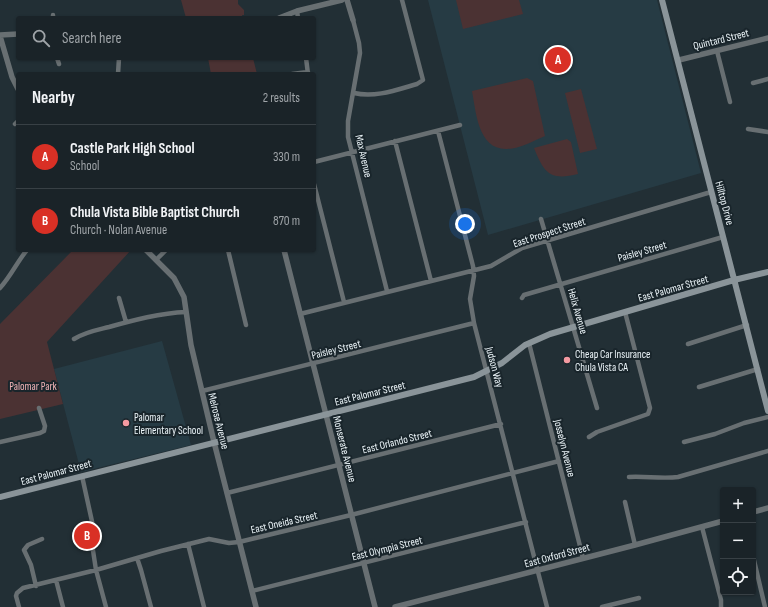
<!DOCTYPE html>
<meta charset="utf-8">
<style>
body{margin:0;font-family:"Sofia Sans Condensed",sans-serif;background:#232b30;color:#f1f3f6}
.controls{position:absolute;right:12px;bottom:12px;display:grid;overflow:hidden;border-radius:4px;box-shadow:0 1px 3px #0004}
.controls button{width:36px;height:36px;display:grid;place-items:center;padding:0;border:0;border-bottom:1px solid #384045;background:#1a2328;color:#f1f3f6;font:20px sans-serif}
.you{position:absolute;left:465px;top:224px;width:14px;height:14px;margin:-10px;border:3px solid #fff;border-radius:50%;background:#1a73e8;box-shadow:0 0 0 6px #1a73e833}
.badge{display:grid;place-items:center;width:26px;height:26px;border-radius:50%;background:#d93025;color:#fff;font-size:13px;font-weight:700}
.pin{position:absolute;translate:-50% -50%;border:2px solid #fff;box-shadow:0 1px 4px #0006}
.list{margin:0;padding:0;list-style:none}
h2{display:flex;justify-content:space-between;align-items:center;height:52px;margin:0;padding:0 16px;font-size:17px}
h2 small{font-size:13px;font-weight:400;color:#9fa4a8}
.list li{display:grid;grid-template-columns:26px 1fr auto;gap:12px;align-items:center;box-sizing:border-box;height:64px;padding:0 16px;border-top:1px solid #384045}
.list b{display:block;font-size:15px;white-space:nowrap}
.list p{margin:0;font-size:13px;white-space:nowrap;color:#9fa4a8}
.list em{font-size:13px;font-style:normal;color:#9fa4a8}
.icon{flex:none;width:22px;height:22px;fill:none;stroke:currentColor;stroke-width:2;stroke-linecap:round;stroke-linejoin:round}
.map{position:relative;flex:none;width:768px;height:607px;overflow:hidden}
.search{position:absolute;background:#1a2328;box-shadow:0 1px 3px #0004;left:16px;top:16px;width:300px;height:44px;display:flex;align-items:center;gap:10px;box-sizing:border-box;padding:0 14px;border-radius:4px;color:#9fa4a8;font-size:15px}
.panel{position:absolute;background:#1a2328;box-shadow:0 1px 3px #0004;left:16px;top:72px;width:300px;height:180px;border-radius:4px}
.map>svg:first-child{display:block}
.built{fill:#263b44}
.green{fill:#4b3233}
.lines{fill:none;stroke-linecap:round;stroke-linejoin:round}
.minor{stroke:#686f72;stroke-width:4.5}
.tertiary{stroke:#686f72;stroke-width:5.5}
.secondary{stroke:#8a9499;stroke-width:6}
.poi-dot{fill:#f49aa1;stroke:#19252b;stroke-width:1.5}
.labels{text-anchor:middle;stroke-width:4;stroke-linejoin:round;paint-order:stroke}
.street-label{font-size:11px;fill:#ecf5f9;stroke:#19252b}
.poi-label{font-size:11px;fill:#ecf5f9;stroke:#19252b;text-anchor:start}
.park-label{font-size:11px;fill:#f0b3b6;stroke:#19252b}
</style>
<div class="map">
<svg width="768" height="607" viewBox="0 0 768 607">
<rect width="100%" height="100%" fill="#222f35"/>
<!-- built -->
<path class="built" d="M428 0H657L701 173 488 235Z
M162 341 191 445 81 472 54 369Z"/>
<!-- green -->
<path class="green" d="M181 0H238V4L244 10V15H242L243 18H186Z
M456 0H519L523 14 463 29Z
M208 58H253L257 74H211Z
M527 78 533 81 545 136C533 141 519 149 507 149 478 150 476 112 472 91Z
M581 89 597 149 580 153 565 93Z
M567 139 571 142 578 174C550 181 544 173 534 148Z
M73 250H131L47 342 63 404 0 419V324Z"/>
<g class="lines">
<!-- minor -->
<path class="minor" d="M297 11 298 18
M53 15V18
M353 20 359 43 360 53 348 121V137L387 291
M717 51 730 102
M57 58 59 64
M306 58 308 74
M118 74 119 58
M292 74 308 72
M753 83 768 79
M354 93C375 98 396 90 417 84L423 80 402 0
M15 124 18 121
M748 129 768 132
M438 131 473 266 474 276 470 299 474 323 547 607
M395 141 431 281
M314 162 460 125
M314 184 344 302
M541 219 597 408
M228 250 246 325
M156 260 166 250
M0 288C11 276 17 262 27 250
M119 298 126 322
M522 298 524 295 723 237
M300 314 491 266 522 248 711 192
M74 339C85 332 97 330 109 327 134 320 160 313 186 312
M529 343 583 558
M688 344 747 325
M699 387 758 369
M202 391 474 323
M589 437 597 432 648 414 650 408 625 312
M0 442 40 433 44 431 45 426 39 408
M684 442 715 434 744 423 768 417
M82 476 93 526 92 544 96 570 106 607
M629 477C645 476 662 479 678 477L768 451
M227 493 501 424
M625 502 635 545
M702 527 721 600V607
M188 544 204 607
M753 556 765 607
M137 558 141 570 151 607
M56 580 63 607
M36 586 31 565 24 550 28 545 42 539
M252 591 526 522
M19 607 16 596 17 593 23 588 96 570 161 551 209 539 229 543 239 542 351 515 559 461
M602 607 639 598"/>
<!-- tertiary -->
<path class="tertiary" d="M347 0 353 20
M279 18 297 11 342 0
M0 35 18 34
M0 36 12 77 18 89
M679 60 768 38
M146 250 174 278 184 297 191 345 214 442 256 607
M284 250 375 607
M753 512 768 508
M395 607 635 545 723 521"/>
<!-- secondary -->
<path class="secondary" d="M662 0 768 411
M0 497 474 377 502 363 525 345 550 334 734 280 768 272"/>
</g>
<!-- markers -->
<g class="poi-dot">
<circle cx="567" cy="360" r="4"/>
<circle cx="126" cy="423" r="4"/>
</g>
<g class="labels">
<!-- street labels -->
<g class="street-label">
<text transform="translate(721 39) rotate(-14)" y="4">Quintard Street</text>
<text transform="translate(364 156) rotate(77)" y="4">Max Avenue</text>
<text transform="translate(725 203) rotate(75)" y="4">Hilltop Drive</text>
<text transform="translate(549 232) rotate(-18)" y="4">East Prospect Street</text>
<text transform="translate(642 251) rotate(-16)" y="4">Paisley Street</text>
<text transform="translate(673 288) rotate(-16)" y="4">East Palomar Street</text>
<text transform="translate(578 311) rotate(74)" y="4">Helix Avenue</text>
<text transform="translate(336 349) rotate(-14)" y="4">Paisley Street</text>
<text transform="translate(495 367) rotate(75)" y="4">Judson Way</text>
<text transform="translate(370 393) rotate(-14)" y="4">East Palomar Street</text>
<text transform="translate(219 421) rotate(76)" y="4">Melrose Avenue</text>
<text transform="translate(397 441) rotate(-14)" y="4">East Orlando Street</text>
<text transform="translate(565 448) rotate(76)" y="4">Josselyn Avenue</text>
<text transform="translate(345 449) rotate(76)" y="4">Monserate Avenue</text>
<text transform="translate(56 472) rotate(-15)" y="4">East Palomar Street</text>
<text transform="translate(284 522) rotate(-13)" y="4">East Oneida Street</text>
<text transform="translate(387 548) rotate(-14)" y="4">East Olympia Street</text>
<text transform="translate(557 555) rotate(-15)" y="4">East Oxford Street</text>
</g>
<!-- poi labels -->
<g class="poi-label">
<text x="575" y="358">Cheap Car Insurance<tspan x="575" dy="13">Chula Vista CA</tspan></text>
<text x="134" y="421">Palomar<tspan x="134" dy="13">Elementary School</tspan></text>
</g>
<!-- park labels -->
<g class="park-label">
<text x="33" y="390">Palomar Park</text>
</g>
</g>
</svg>
<div class="controls">
<button>+</button>
<button>−</button>
<button><svg class="icon" aria-label="locate" viewBox="0 0 24 24"><circle cx="12" cy="12" r="6"/><path d="M12 2v4M12 18v4M2 12h4M18 12h4"/></svg></button>
</div>
<div class="you"></div>
<div class="pin badge" style="left:558px;top:60px">A</div>
<div class="pin badge" style="left:87px;top:536px">B</div>
<div class="search"><svg class="icon" aria-label="search" viewBox="0 0 24 24"><circle cx="10" cy="10" r="6"/><path d="M15 15l6 6"/></svg>Search here</div>
<section class="panel">
<h2>Nearby<small>2 results</small></h2>
<ul class="list">
<li><span class="badge">A</span><div><b>Castle Park High School</b><p>School</p></div><em>330 m</em></li>
<li><span class="badge">B</span><div><b>Chula Vista Bible Baptist Church</b><p>Church · Nolan Avenue</p></div><em>870 m</em></li>
</ul>
</section>
</div>
